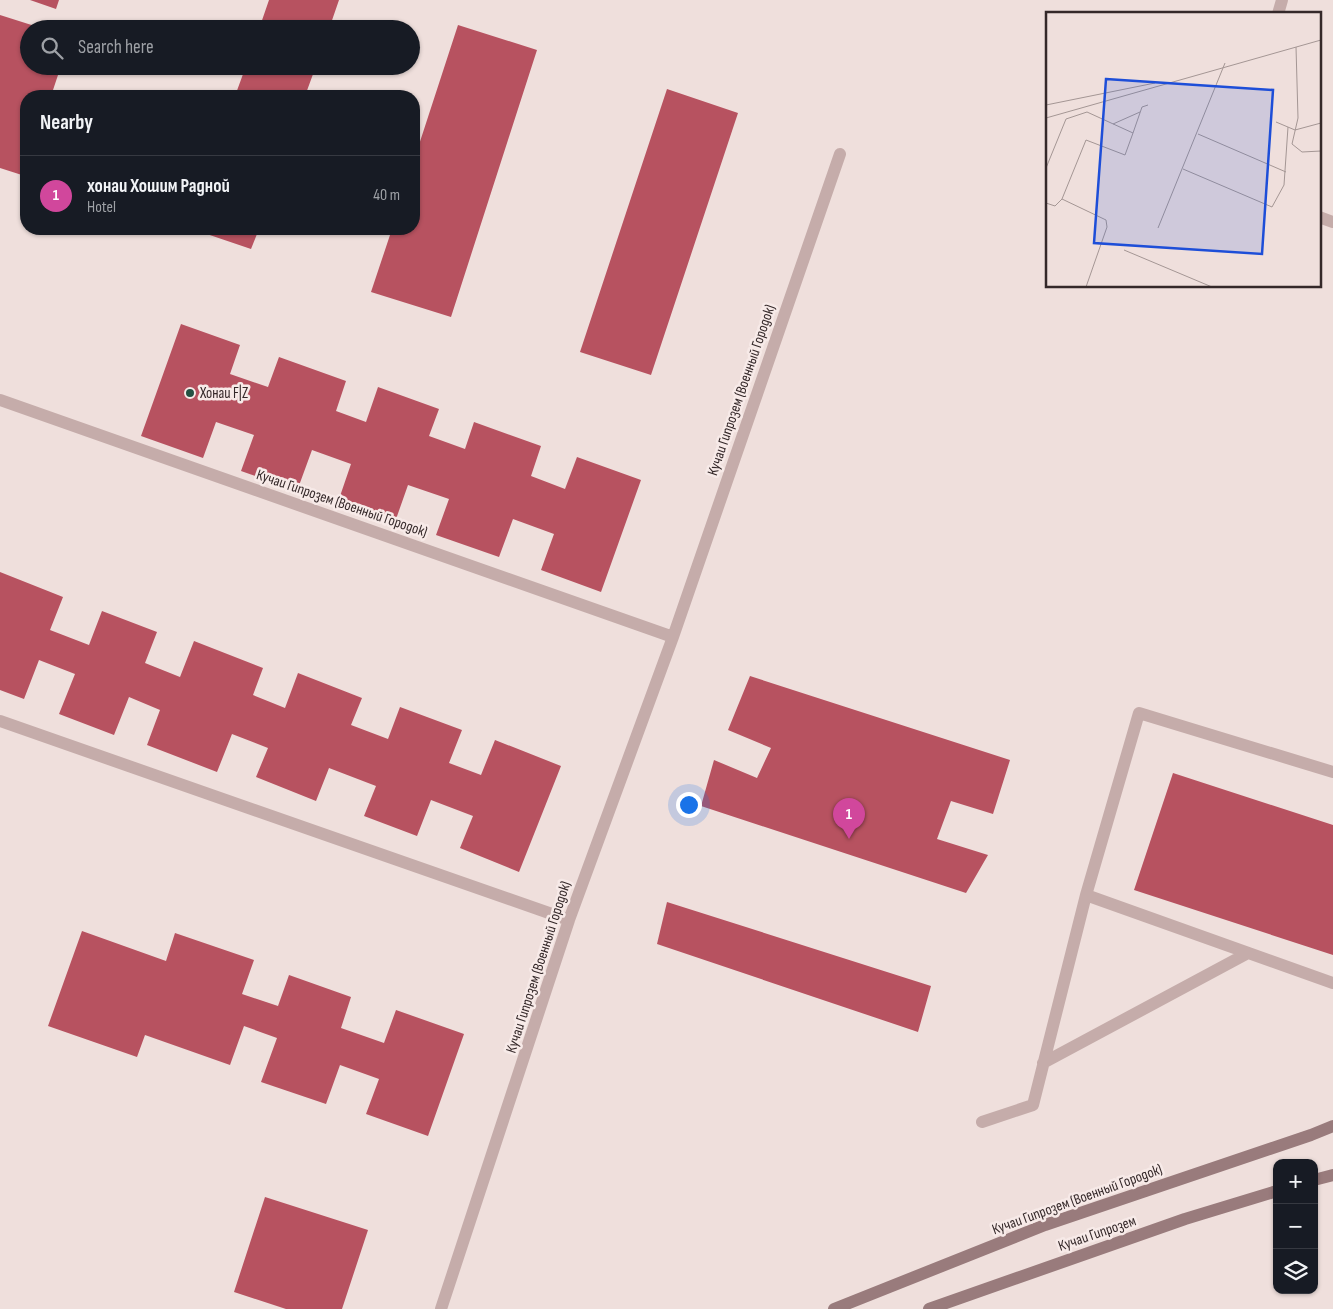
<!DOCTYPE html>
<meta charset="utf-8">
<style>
body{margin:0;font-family:"Sofia Sans Condensed",sans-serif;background:#242831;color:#f1f3f6}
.controls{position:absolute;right:15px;bottom:15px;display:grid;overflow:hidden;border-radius:10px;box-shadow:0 1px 4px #0004}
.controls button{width:45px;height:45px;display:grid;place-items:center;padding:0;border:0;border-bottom:1px solid #363941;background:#171b24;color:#f1f3f6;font:25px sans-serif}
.you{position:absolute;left:688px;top:804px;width:18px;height:18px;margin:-12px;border:4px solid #fff;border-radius:50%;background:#1a73e8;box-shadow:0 0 0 8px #1a73e833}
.badge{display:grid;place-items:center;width:32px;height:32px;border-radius:50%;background:#db2777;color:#fff;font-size:16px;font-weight:700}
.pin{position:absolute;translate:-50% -41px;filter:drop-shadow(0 1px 2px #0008)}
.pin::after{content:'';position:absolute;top:26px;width:18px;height:15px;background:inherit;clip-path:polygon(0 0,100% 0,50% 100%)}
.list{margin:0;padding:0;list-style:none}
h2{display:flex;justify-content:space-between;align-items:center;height:65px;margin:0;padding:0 20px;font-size:21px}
h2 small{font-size:16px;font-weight:400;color:#9ea1a6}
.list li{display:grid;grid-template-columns:32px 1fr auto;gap:15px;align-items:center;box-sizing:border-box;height:80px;padding:0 20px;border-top:1px solid #363941}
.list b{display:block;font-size:19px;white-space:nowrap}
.list p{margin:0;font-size:16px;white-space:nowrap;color:#9ea1a6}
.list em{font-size:16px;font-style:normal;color:#9ea1a6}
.icon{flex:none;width:28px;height:28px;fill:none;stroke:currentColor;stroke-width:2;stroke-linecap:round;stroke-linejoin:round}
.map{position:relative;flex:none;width:1333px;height:1309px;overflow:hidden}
.search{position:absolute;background:#171b24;box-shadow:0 1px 4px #0004;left:20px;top:20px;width:400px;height:55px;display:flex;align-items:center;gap:12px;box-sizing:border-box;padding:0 18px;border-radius:28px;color:#9ea1a6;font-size:19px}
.panel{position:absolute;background:#171b24;box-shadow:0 1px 4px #0004;left:20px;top:90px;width:400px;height:145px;border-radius:20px}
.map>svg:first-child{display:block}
.building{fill:#b75260}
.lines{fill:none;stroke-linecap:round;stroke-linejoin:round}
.lane{stroke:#c5acaa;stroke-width:12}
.secondary{stroke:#997b7c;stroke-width:12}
.poi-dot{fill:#235042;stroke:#f7eae8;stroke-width:2}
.labels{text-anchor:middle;stroke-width:5;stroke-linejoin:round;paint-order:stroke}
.street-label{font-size:15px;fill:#342829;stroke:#f7eae8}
.poi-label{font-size:15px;fill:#342829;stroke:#f7eae8;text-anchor:start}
.inset-road{fill:none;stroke:#a49694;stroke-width:1}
.view{fill:#1d4ed8;fill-opacity:0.15;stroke:#1d4ed8;stroke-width:2.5}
.inset-edge{fill:none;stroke:#342829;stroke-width:2.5}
</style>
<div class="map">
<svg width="1333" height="1309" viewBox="0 0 1333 1309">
<rect width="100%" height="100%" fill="#efdfdc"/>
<!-- building -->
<path class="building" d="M30 0H59L56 9Z
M269 0H339L329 29H259Z
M0 15 41 28 29 29V66H61L51 96H26L25 176 0 168Z
M458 25 537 50 451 317 371 292 392 229H414V160Z
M246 66H316L305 96H235Z
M667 89 738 113 651 375 580 352Z
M192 229H259L251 249Z
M181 324 240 345 230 374 268 387 279 357 346 381 336 411 366 422 378 387 439 409 429 436 465 449 474 422 541 446 531 476 565 489 577 457 641 480 601 592 541 570 554 534 513 519 499 557 436 535 449 499 408 485 395 522 338 502 351 464 312 450 297 491 241 471 254 435 216 422 203 458 141 436Z
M0 572 63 597 50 630 89 645 102 611 157 632 145 663 180 677 194 641 263 668 253 695 285 708 298 673 362 698 351 725 388 739 400 707 462 730 449 763 481 775 495 740 561 766 519 872 460 848 473 816 431 800 417 836 364 816 376 786 329 768 316 801 256 777 268 748 232 734 217 772 147 745 160 710 129 697 114 735 59 714 75 674 39 660 24 699 0 690Z
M750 676 1010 760 993 814 951 801 937 839 988 855 966 893 701 806 714 760 757 778 771 748 728 730Z
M1173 773 1333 825V955L1134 890Z
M667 902 931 986 918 1032 657 944Z
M82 931 166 961 175 933 254 960 242 994 278 1006 289 975 351 997 341 1028 384 1043 396 1010 464 1034 428 1136 366 1114 379 1079 340 1065 326 1104 261 1082 277 1038 244 1026 230 1065 145 1035 137 1057 48 1026Z
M265 1197 368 1230 342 1309H286L234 1292Z"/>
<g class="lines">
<!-- lane -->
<path class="lane" d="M1278 14 1282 0
M1319 217 1333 222
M0 400 673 637
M0 721 569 920
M1333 772 1139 713 1086 895 1333 983
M1043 1063 1248 953
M982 1122 1033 1105 1086 895
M441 1309 569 920 673 637 840 154"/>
<!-- secondary -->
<path class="secondary" d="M1314 1180 1333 1175
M834 1309 1045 1225 1311 1135 1333 1126
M929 1309 1185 1219 1277 1191"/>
</g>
<!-- markers -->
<circle class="poi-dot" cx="190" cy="393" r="5"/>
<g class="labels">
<!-- street labels -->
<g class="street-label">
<text transform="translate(741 390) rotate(-71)" y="5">Кучаи Гипрозем (Военный Городок)</text>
<text transform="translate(342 503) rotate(19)" y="5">Кучаи Гипрозем (Военный Городок)</text>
<text transform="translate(538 967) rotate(-72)" y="5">Кучаи Гипрозем (Военный Городок)</text>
<text transform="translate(1077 1199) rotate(-20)" y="5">Кучаи Гипрозем (Военный Городок)</text>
<text transform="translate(1097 1233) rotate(-19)" y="5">Кучаи Гипрозем</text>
</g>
<!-- poi labels -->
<g class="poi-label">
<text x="200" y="398">Хонаи F|Z</text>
</g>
</g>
<!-- overview -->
<g transform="translate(1046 12)">
<rect width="275" height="275" fill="#efdfdc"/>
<path class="inset-road" d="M250 35 252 106 246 132 256 140 275 139M0 93 109 71M0 106 275 28M230 110 249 118 275 111M67 112 94 100M87 121 96 95 102 93M152 122 240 160M0 156 20 107 41 100 87 121 79 143 40 128 16 187 60 208 61 215 40 275M137 157 226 195 238 173 242 115M0 191 9 194 16 187M112 216 179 51M78 238 166 275"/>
<path class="view" d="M60 67 227 78 216 242 48 231Z"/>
<rect width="275" height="275" class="inset-edge"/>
</g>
</svg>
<div class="controls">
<button>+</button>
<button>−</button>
<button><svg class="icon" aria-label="layers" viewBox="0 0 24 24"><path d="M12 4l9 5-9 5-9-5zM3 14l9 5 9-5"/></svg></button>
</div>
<div class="you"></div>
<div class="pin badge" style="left:849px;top:839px;background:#d1479c">1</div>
<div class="search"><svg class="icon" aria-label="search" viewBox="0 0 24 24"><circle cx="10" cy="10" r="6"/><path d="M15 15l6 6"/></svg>Search here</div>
<section class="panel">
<h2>Nearby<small></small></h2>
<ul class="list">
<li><span class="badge" style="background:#d1479c">1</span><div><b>хонаи Хошим Радной</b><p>Hotel</p></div><em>40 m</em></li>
</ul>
</section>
</div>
